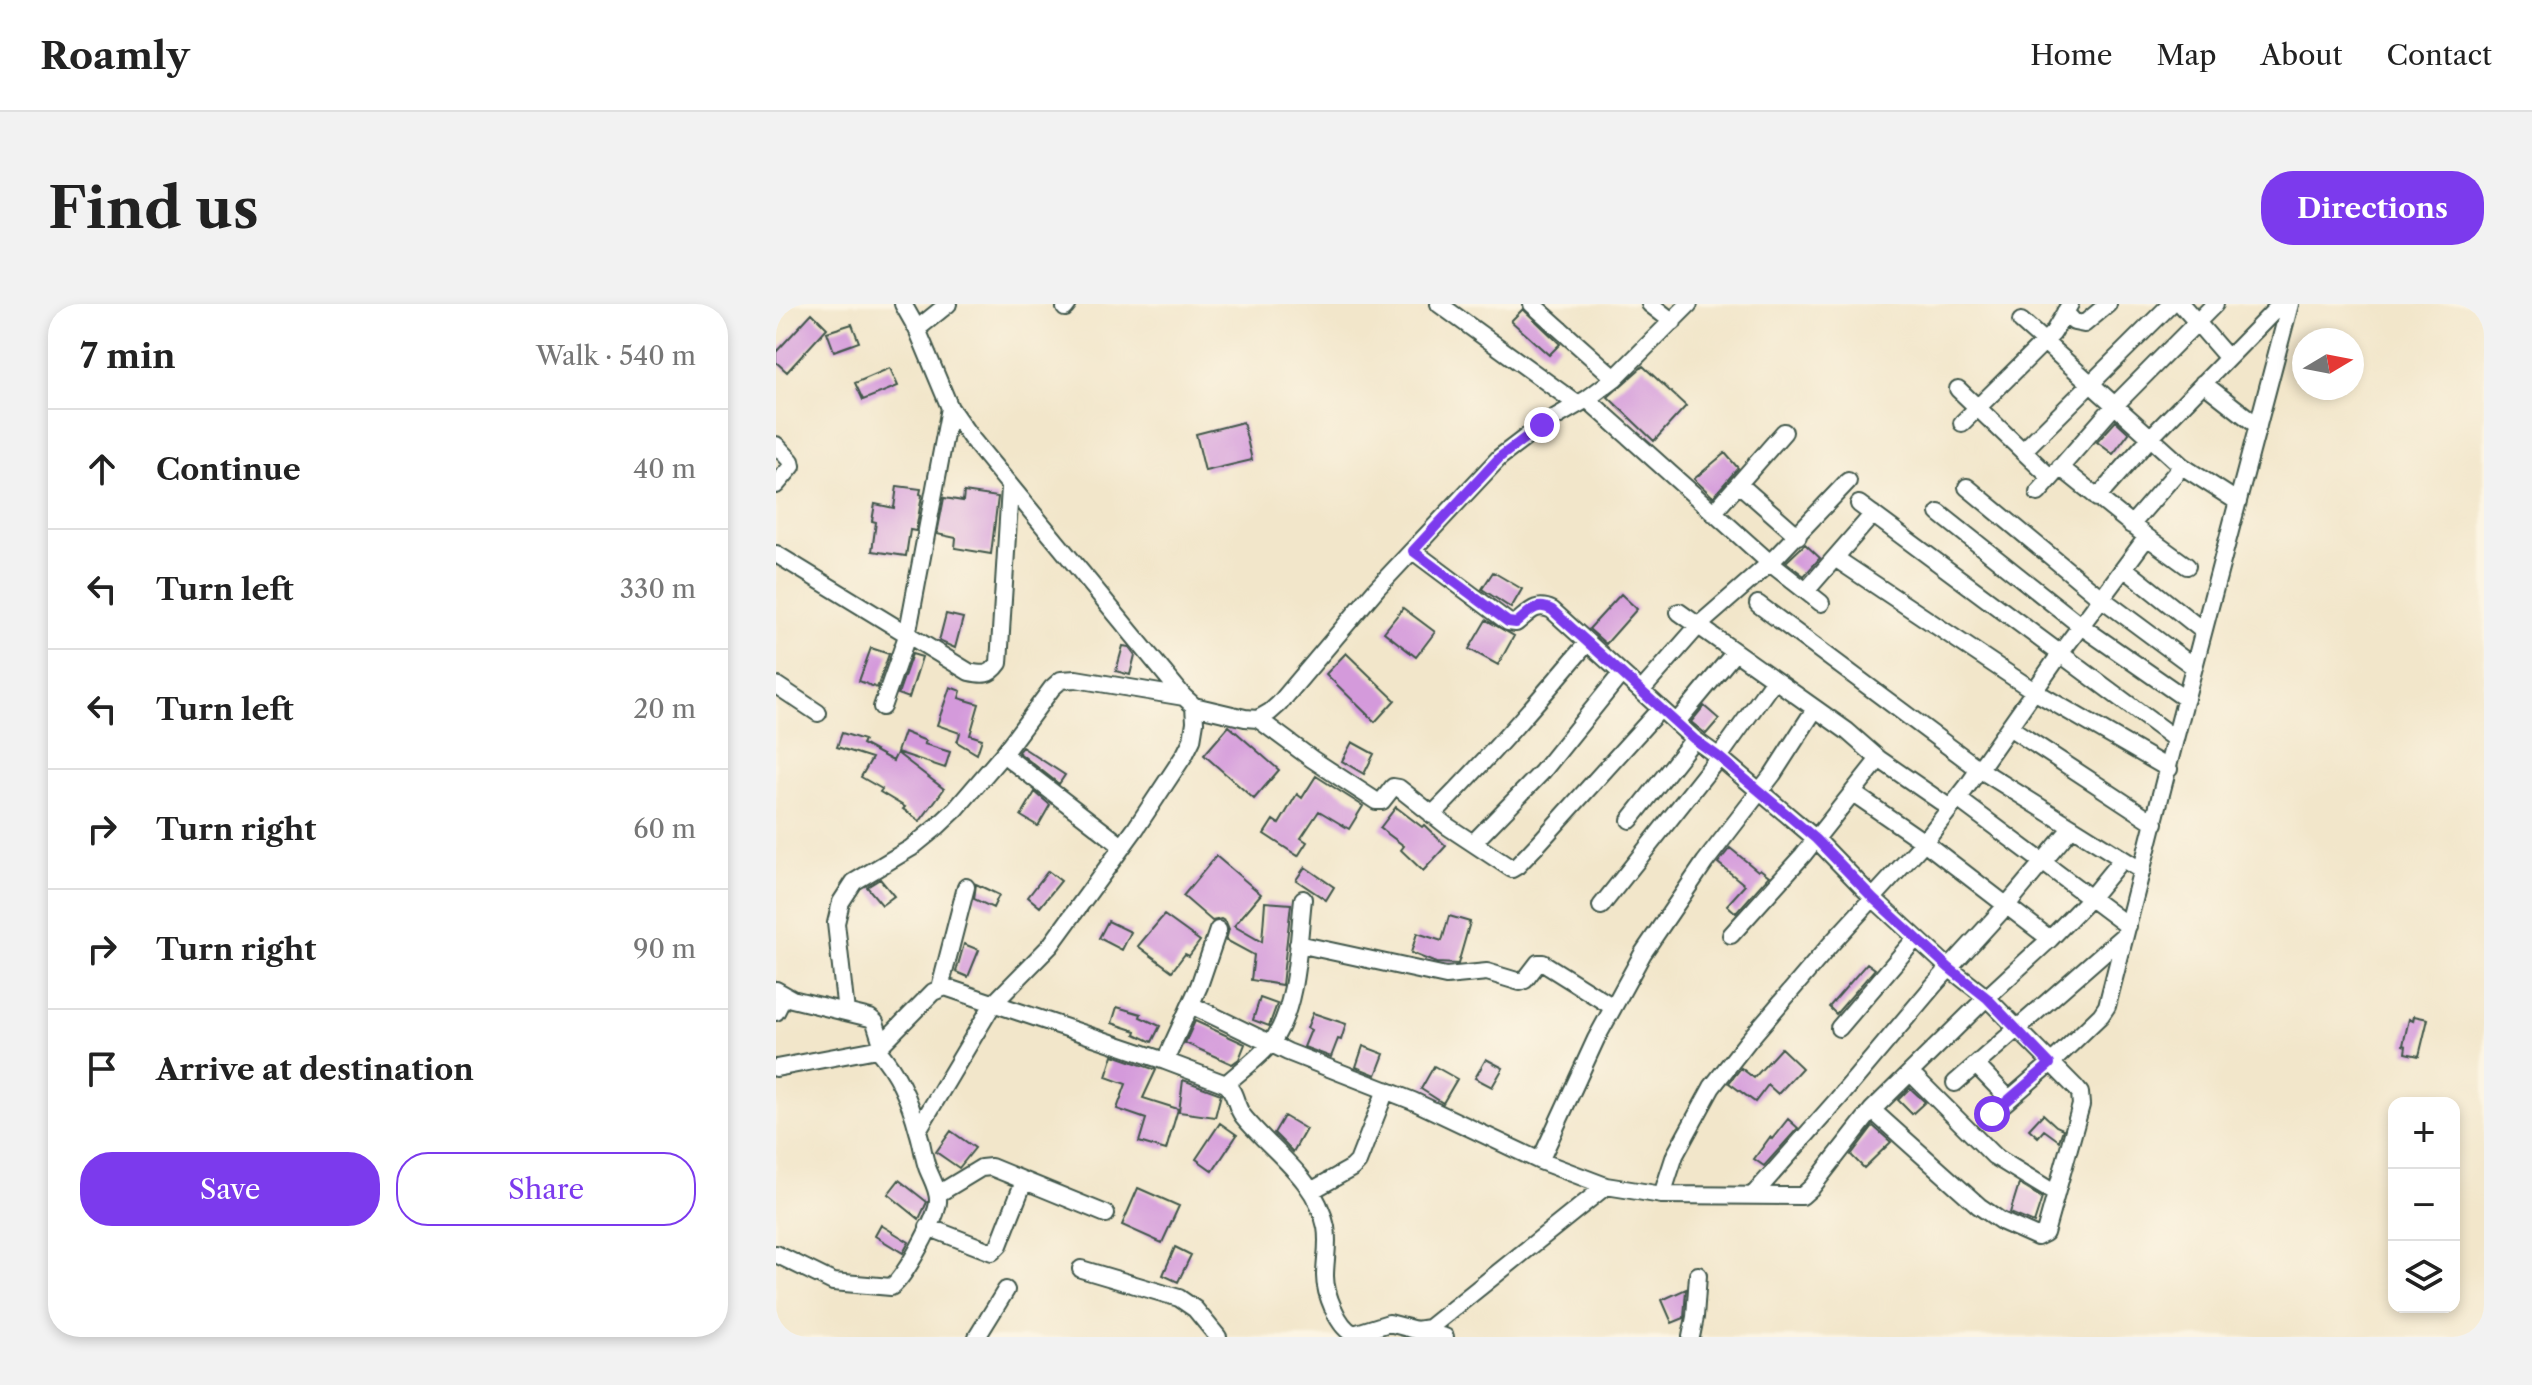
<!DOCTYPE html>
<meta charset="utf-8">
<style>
body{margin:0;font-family:"Libre Caslon Text",serif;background:#f2f2f2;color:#222}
.controls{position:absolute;right:24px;bottom:24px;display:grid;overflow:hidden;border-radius:16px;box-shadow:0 4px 12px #0003}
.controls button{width:72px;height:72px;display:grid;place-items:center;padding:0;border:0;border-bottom:2px solid #e0e0e0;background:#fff;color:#222;font:40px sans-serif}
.compass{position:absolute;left:1516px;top:24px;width:72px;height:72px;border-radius:50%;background:#fff;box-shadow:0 4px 12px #0003;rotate:80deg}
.stop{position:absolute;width:24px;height:24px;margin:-18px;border:6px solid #7c3aed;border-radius:50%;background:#fff}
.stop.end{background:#7c3aed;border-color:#fff;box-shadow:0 2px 8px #0008}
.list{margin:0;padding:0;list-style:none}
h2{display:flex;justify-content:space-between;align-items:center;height:104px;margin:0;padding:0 32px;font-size:34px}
h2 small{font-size:26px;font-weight:400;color:#767676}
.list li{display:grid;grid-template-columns:52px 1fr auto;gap:24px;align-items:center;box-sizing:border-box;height:120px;padding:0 32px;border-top:2px solid #e0e0e0}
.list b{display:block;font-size:30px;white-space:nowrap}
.list em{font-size:26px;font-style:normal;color:#767676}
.actions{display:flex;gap:16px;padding:24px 32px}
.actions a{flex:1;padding:18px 0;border:2px solid #7c3aed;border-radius:32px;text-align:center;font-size:28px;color:#7c3aed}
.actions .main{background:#7c3aed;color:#fff}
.icon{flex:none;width:44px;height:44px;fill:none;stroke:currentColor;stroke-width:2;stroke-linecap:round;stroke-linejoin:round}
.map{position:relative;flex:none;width:1708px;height:1033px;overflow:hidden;border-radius:32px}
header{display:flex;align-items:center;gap:48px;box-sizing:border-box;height:112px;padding:0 40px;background:#fff;border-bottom:2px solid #e0e0e0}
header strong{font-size:38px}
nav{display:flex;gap:44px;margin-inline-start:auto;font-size:28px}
.intro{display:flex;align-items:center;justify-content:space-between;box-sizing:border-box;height:192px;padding:0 48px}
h1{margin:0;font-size:56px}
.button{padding:20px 36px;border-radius:32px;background:#7c3aed;color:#fff;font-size:28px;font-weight:700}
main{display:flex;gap:48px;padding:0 48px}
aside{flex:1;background:#fff;border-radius:32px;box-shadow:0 4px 12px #0003}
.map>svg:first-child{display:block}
.building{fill:#d49adb}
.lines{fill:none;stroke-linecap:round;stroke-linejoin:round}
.minor-casing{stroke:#3f564a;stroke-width:20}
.minor{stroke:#fff;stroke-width:16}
.route{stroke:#7c3aed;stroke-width:10}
</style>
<header>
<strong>Roamly</strong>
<nav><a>Home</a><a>Map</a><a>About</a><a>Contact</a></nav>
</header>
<div class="intro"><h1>Find us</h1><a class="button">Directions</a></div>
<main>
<aside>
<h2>7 min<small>Walk · 540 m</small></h2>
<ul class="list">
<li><svg class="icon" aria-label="ahead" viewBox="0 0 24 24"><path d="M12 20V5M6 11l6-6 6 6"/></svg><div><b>Continue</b></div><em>40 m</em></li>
<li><svg class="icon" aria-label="left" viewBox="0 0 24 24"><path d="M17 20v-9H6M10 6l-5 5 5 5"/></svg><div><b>Turn left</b></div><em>330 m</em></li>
<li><svg class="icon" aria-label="left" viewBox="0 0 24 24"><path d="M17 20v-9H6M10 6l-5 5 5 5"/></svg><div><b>Turn left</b></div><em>20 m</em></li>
<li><svg class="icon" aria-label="right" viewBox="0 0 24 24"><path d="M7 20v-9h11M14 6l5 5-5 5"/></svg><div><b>Turn right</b></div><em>60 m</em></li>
<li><svg class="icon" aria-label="right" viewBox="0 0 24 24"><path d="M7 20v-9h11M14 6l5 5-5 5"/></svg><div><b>Turn right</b></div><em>90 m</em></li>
<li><svg class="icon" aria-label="arrive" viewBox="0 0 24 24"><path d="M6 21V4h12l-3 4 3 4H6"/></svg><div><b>Arrive at destination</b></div></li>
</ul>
<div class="actions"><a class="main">Save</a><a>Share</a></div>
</aside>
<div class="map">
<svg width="1708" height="1033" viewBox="0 0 1708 1033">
<rect width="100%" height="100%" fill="#fcf5e5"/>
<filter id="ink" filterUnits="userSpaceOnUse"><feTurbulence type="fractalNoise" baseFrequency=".0125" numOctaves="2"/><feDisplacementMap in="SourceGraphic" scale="16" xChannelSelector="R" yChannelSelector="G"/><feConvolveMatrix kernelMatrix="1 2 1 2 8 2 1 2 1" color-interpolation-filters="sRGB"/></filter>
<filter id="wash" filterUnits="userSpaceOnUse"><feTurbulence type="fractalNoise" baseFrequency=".006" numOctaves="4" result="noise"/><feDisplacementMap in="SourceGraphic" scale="32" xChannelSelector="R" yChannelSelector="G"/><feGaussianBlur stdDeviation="1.8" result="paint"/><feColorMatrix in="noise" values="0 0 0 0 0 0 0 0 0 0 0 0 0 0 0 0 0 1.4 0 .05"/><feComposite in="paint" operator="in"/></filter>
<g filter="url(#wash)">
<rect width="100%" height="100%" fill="#f2e6ca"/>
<g id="blocks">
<!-- building -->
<path class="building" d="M747 5 784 40 773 51 735 17Z
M36 9 51 24 11 68 0 58V48Z
M76 20 83 38 58 47 51 28Z
M867 62 910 102 878 137 832 93Z
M114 64 122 82 87 96 79 79Z
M1340 117 1353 129 1337 150 1321 138Z
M467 118 476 156 429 167 420 130Z
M949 149 962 164 937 193 918 175Z
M121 182 145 185 144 190 146 191 140 227 134 226 130 252 96 247 100 218 96 217 99 200 118 204Z
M188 188 222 193 215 250 179 244 180 234 161 230 168 194 187 197Z
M1029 240 1044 254 1028 272 1010 258Z
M717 268 746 285 735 304 706 285Z
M845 290 861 305 830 340 813 325Z
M627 304 659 328 640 353 608 328Z
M170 310 187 314 179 344 163 337Z
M710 316 738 332 722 361 693 345Z
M347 342 353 343 359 351 354 371 340 367Z
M95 344 113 350 101 384 83 377Z
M570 349 619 396 599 418 550 370Z
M136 350 146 353 133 394 122 390Z
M174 383 185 387 183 394 203 400 194 431 206 435 201 450 181 438 184 429 161 421Z
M928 402 943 415 930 430 915 418Z
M453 422 503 466 478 495 428 451Z
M128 428 150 437 148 440 174 448 169 464 121 448Z
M66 429 88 436 86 440 117 457 121 449 168 485 144 517 127 505 129 503 104 488 106 485 85 473 96 454 61 443Z
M576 438 598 450 588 470 566 457Z
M246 443 289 471 283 480 242 448Z
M540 472 587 502 573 525 543 507 525 534 531 538 522 552 488 530 497 516 503 520 521 490 526 494Z
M259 488 274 501 262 522 245 512Z
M620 503 646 523 648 521 670 542 647 567 625 546 628 542 604 524Z
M954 544 982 567 984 565 993 572 960 609 951 601 969 581 942 559Z
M440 552 485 590 458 622 486 638 489 598 515 600 506 681 475 676 478 651 450 636 453 625 450 618 445 615 436 617 407 592Z
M529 563 558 583 550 596 520 576Z
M272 567 285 577 264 603 252 593Z
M104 575 118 592 106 601 91 583Z
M200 580 223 591 217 604 198 595Z
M388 611 424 637 413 652 409 650 396 667 362 642Z
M673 612 694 618 682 660 660 659 635 649 641 629 666 637Z
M332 617 355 628 346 646 323 634Z
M188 640 203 646 192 673 180 668Z
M1091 659 1099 665 1060 710 1053 703Z
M484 694 501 700 493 722 477 716Z
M341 703 365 710 364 713 384 722 376 738 359 730 360 727 336 719Z
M537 709 570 720 565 736 562 735 555 753 528 743 535 726 531 724Z
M1638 712 1652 715 1643 752 1629 749 1630 742 1627 741 1633 715 1637 717Z
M419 717 469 740 463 755 456 760 409 739Z
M587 742 608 750 600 771 580 763Z
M1005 744 1026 764 1002 790 992 781 979 798 953 779 965 764 978 774Z
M337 751 380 766 367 794 402 805 390 846 363 838 370 815 341 805 350 780 330 773Z
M710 755 727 764 716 783 699 774Z
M658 762 681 775 667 799 645 785Z
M407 776 445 790 439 813 403 808Z
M1134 784 1149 798 1136 810 1122 796Z
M1267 810 1280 822 1287 825 1283 837 1268 826 1262 833 1253 825Z
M508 812 530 825 517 848 498 829Z
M1012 815 1022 824 988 862 978 855 994 833 996 835Z
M444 819 461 831 437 867 420 855Z
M1097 822 1115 838 1088 864 1075 851Z
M175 827 199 844 183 864 160 848Z
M123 876 151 898 143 915 112 890Z
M1243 880 1266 894 1258 919 1234 909Z
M362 884 403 902 386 939 346 921Z
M105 921 133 938 127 949 99 932Z
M399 943 415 951 402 978 387 971Z
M910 985 908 1014 896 1019 886 996Z"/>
</g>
</g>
<g filter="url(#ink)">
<use href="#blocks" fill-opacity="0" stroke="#3f564a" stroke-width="2"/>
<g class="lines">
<defs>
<path id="minor" d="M127 0 141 25 174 104 195 134 408 393 418 402 469 414 482 415 494 408 503 400 601 284 724 153 766 121 811 95 839 74 913 0
M663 0 801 100
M756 0 839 74
M874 0 897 18
M1405 0 1451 53
M289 4 292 0
M1289 8 1298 18 1308 20 1332 0
M1245 17 1406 162 1462 198
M141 25 172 0
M1427 79 1482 122
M1182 85 1275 174
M811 95 994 259 1045 299
M1186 119 1277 29 1294 0
M0 141 15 157 16 162 0 181
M1247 147 1395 0
M1284 163 1371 233 1411 262
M963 180 1022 232
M1191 183 1325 294 1418 363
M1262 189 1339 101 1439 0
M1321 194 1375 133 1501 4
M1083 200 1399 435 1331 702 1325 711 1274 760 1216 810
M937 209 1008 128
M1163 209 1305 322 1410 395
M1355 221 1406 162
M637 247 732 318 740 319C753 309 759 298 776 306L918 435 943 453 1040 535 1098 595 1173 664 1211 694 1300 784 1304 789 1305 801 1269 929 1261 933 1225 917 1203 902 1096 806
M0 250 193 368C207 371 214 372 223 359L234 184
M1059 254 1258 387 1393 465
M1348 264 1427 327
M1030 287 1097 210
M982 300 1203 465 1366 567
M903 308 1071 427 1103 455 1174 504
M0 381 42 409
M865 387 923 321 994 259 1072 177
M106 403 131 332 174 104
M482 415 536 455 600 497H606L617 483 623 484 671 522 736 565 741 562 762 540 884 405
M900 419 959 348
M1233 423 1379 519
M1399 435 1514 0
M227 450 276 384 285 376 300 375 408 393
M1077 489 1148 538 1274 635
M1182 495 1352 622
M656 511C711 456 761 399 811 339
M854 516 918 435
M698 538 766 468 845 370
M825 602 943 453 998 376
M955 631 1027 551 1103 455
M522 640 670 672 711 668 744 678 749 676 762 659H767L837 703
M164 684 190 583
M0 686 16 695 94 714 99 718 106 740
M415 701 512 748 637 797 764 857 830 882 886 891 1026 892 1036 883 1096 806 1208 696 1274 635 1315 593 1346 555
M0 708 8 692
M70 708 60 619 65 598 78 578 135 544 162 522 180 505 227 450 346 542
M1063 724 1140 634
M389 757 423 682 442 626
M1200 761 1233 795
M0 764 101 745 157 688 169 683 389 757 450 780C460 788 459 802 467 812 496 848 540 874 550 923 553 940 549 956 549 972 549 989 562 1024 578 1030L613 1019 640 1026 653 1024 830 882
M1135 769 1218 852 1280 890
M1179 779 1349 630
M450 780C464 767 483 754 495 739 522 704 522 637 527 595
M142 826 217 700 274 642 360 524 409 450 416 436 419 418 418 402
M764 857 820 735 867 649 929 558 997 470 1039 405
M535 887 576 864 582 858 610 786
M162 890 205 864 215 863 330 910
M978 890 1062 795 1158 681 1230 602 1296 523
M886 891 899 851 936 783 972 737 1054 641 1148 538 1190 484 1289 343 1371 233
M152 923 216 948 223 941 248 877
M0 950 57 978 115 983C128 975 161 914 162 898 163 886 155 874 151 863 147 851 146 839 142 827 134 796 122 769 101 745
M305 965 403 994 419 1005 442 1033
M641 1026 669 1033
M201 1033 230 986
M915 1033 919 1013 922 971"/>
</defs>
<!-- minor casing -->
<use href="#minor" class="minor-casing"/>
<!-- minor -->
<use href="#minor" class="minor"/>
</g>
</g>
<g class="lines" filter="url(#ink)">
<!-- route -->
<path class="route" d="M766 121 724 153 637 247 732 318 740 319C753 309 759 297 776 306L918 435 943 453 1040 535 1098 595 1173 664 1211 694 1274 760 1216 810"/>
</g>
</svg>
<div class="controls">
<button>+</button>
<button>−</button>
<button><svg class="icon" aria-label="layers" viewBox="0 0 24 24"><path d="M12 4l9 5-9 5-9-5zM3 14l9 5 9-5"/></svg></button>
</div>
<svg class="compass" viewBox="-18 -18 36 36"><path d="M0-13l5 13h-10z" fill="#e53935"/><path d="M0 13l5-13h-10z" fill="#767676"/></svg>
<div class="stop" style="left:1216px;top:810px"></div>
<div class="stop end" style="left:766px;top:121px"></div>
</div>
</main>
